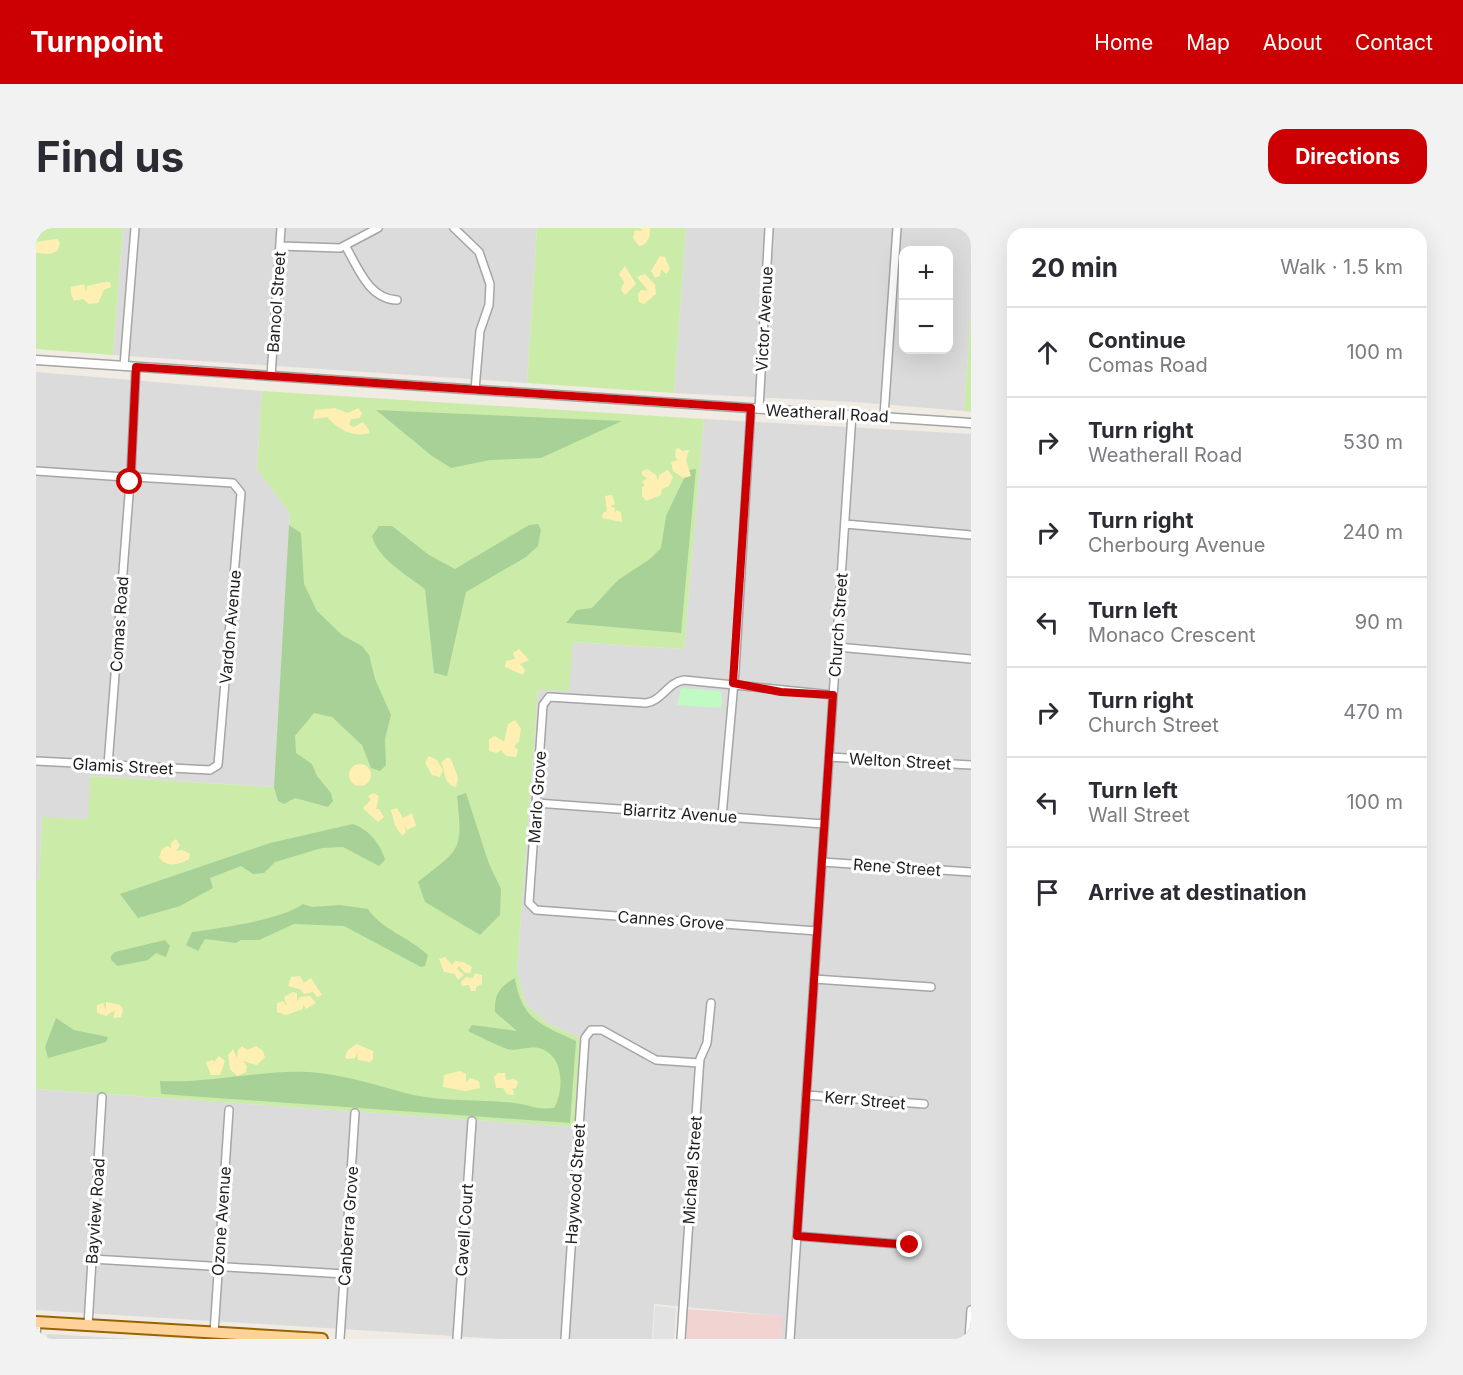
<!DOCTYPE html>
<meta charset="utf-8">
<style>
body{margin:0;font-family:Inter,sans-serif;background:#f2f2f3;color:#2b2b33}
.controls{position:absolute;right:18px;top:18px;display:grid;overflow:hidden;border-radius:12px;box-shadow:0 6px 24px #0002}
.controls button{width:54px;height:54px;display:grid;place-items:center;padding:0;border:0;border-bottom:2px solid #e1e1e2;background:#fff;color:#2b2b33;font:30px sans-serif}
.stop{position:absolute;width:18px;height:18px;margin:-14px;border:4px solid #cc0002;border-radius:50%;background:#fff}
.stop.end{background:#cc0002;border-color:#fff;box-shadow:0 2px 6px #0008}
.list{margin:0;padding:0;list-style:none}
h2{display:flex;justify-content:space-between;align-items:center;height:78px;margin:0;padding:0 24px;font-size:26px}
h2 small{font-size:20px;font-weight:400;color:#7c7c81}
.list li{display:grid;grid-template-columns:39px 1fr auto;gap:18px;align-items:center;box-sizing:border-box;height:90px;padding:0 24px;border-top:2px solid #e1e1e2}
.list b{display:block;font-size:22px;white-space:nowrap}
.list p{margin:0;font-size:20px;white-space:nowrap;color:#7c7c81}
.list em{font-size:20px;font-style:normal;color:#7c7c81}
.icon{flex:none;width:33px;height:33px;fill:none;stroke:currentColor;stroke-width:2;stroke-linecap:round;stroke-linejoin:round}
.map{position:relative;flex:none;width:935px;height:1111px;overflow:hidden;border-radius:18px}
header{display:flex;align-items:center;gap:36px;box-sizing:border-box;height:84px;padding:0 30px;background:#cc0002;color:#fff}
header strong{font-size:28px}
nav{display:flex;gap:33px;margin-inline-start:auto;font-size:21px}
.intro{display:flex;align-items:center;justify-content:space-between;box-sizing:border-box;height:144px;padding:0 36px}
h1{margin:0;font-size:42px}
.button{padding:15px 27px;border-radius:18px;background:#cc0002;color:#fff;font-size:21px;font-weight:700}
main{display:flex;gap:36px;padding:0 36px}
aside{flex:1;background:#fff;border-radius:18px;box-shadow:0 6px 24px #0002}
.map>svg:first-child{display:block}
.residential{fill:#dcdbdb;fill-rule:evenodd}
.commercial{fill:#f1d3d2}
.grass{fill:#caeca8}
.forest{fill:#a8d197}
.sand{fill:#ffefb2}
.park{fill:#bffbc3}
.parking{fill:#e2e2e2}
.lines{fill:none;stroke-linecap:round;stroke-linejoin:round}
.minor-casing{stroke:#a5a5a5;stroke-width:10}
.tertiary-casing{stroke:#a5a5a5;stroke-width:11}
.primary-casing{stroke:#986400;stroke-width:14}
.minor{stroke:#fff;stroke-width:7}
.tertiary{stroke:#fff;stroke-width:8}
.primary{stroke:#ffd299;stroke-width:10}
.route{stroke:#cc0002;stroke-width:8}
.labels{text-anchor:middle;stroke-width:6;stroke-linejoin:round;paint-order:stroke}
.street-label{font-size:16px;fill:#1e1e1e;stroke:#fff}
</style>
<header>
<strong>Turnpoint</strong>
<nav><a>Home</a><a>Map</a><a>About</a><a>Contact</a></nav>
</header>
<div class="intro"><h1>Find us</h1><a class="button">Directions</a></div>
<main>
<div class="map">
<svg width="935" height="1111" viewBox="0 0 935 1111">
<rect width="100%" height="100%" fill="#f0ece4"/>
<!-- residential -->
<path class="residential" d="M87 0H501L491 155 77 127Z
M650 0H935V85L928 183 819 174 638 165ZM868 22H912V122H868Z
M0 144 226 163 221 240 254 285 238 559 55 548 53 591 6 590 3 652H0Z
M668 191 935 206V1111H745L746 1088 618 1076 616 1111H465L0 1082V861L539 899 544 810 511 795 489 775 481 742 502 461 537 414 648 421Z
M11 1106 99 1111H11Z"/>
<!-- commercial -->
<path class="commercial" d="M651 1081 747 1088 745 1111H650Z"/>
<!-- grass -->
<path class="grass" d="M0 0H87L77 127 0 121Z
M501 0H650L638 165 491 155Z
M935 85V184L928 183Z
M226 163 668 191 648 421 537 414 533 463 502 461 481 742 489 775 511 795 544 810 539 899 0 861V652H3L6 589 52 591 54 548 238 559 254 285 221 241Z"/>
<!-- forest -->
<path class="forest" d="M340 182 586 193 505 230 454 232 415 240 396 228Z
M660 241 645 405 530 395 541 382 556 380 582 352 614 331 625 320 630 288 652 242Z
M502 296 505 302 502 318 490 329 430 364 411 448 398 445 389 361C372 348 341 330 336 308L343 298H356L393 327 419 341 493 297Z
M253 297 265 305 268 356 281 383 306 407 326 418 333 427 339 451 355 487 349 511 350 537 344 543 335 540 326 517 296 489 278 485 259 508 260 525 276 536 281 548 295 565 297 573 292 579 259 570 248 576 242 573 238 559Z
M430 565 453 636 465 661 464 687 444 707 389 674 382 654C425 620 427 624 421 568Z
M317 596C332 601 345 616 349 632L343 638 307 619 286 620 239 634 228 645 217 646 205 638 174 650 177 660 144 678 102 690 84 666 234 615Z
M267 676 276 679 304 677 332 681C346 702 373 709 392 727L389 738 385 739 308 698 258 696 223 712H205L200 715 169 711 162 723 150 717 156 704C184 700 245 692 267 676Z
M129 712 134 718 130 729 120 725 112 732 82 738 75 732V728L79 724Z
M479 750C485 791 505 797 540 813L534 895 125 866 124 853C176 856 235 839 284 845 316 849 346 859 377 867 410 874 444 871 478 875 496 877 497 882 518 880 528 863 529 827 503 820 493 817 481 824 471 821 458 816 445 809 432 803L436 797 481 803 459 784C458 766 464 758 479 750Z
M20 790 38 802 72 809 70 814 12 830 9 819Z"/>
<!-- sand -->
<path class="sand" d="M604 0H614C615 8 611 17 603 18L597 10 599 2 607 3Z
M21 11 24 15 22 22 15 26 0 25V14Z
M624 28 629 29 634 41 630 46 625 41 624 48 619 50 615 43Z
M589 38 600 56 589 67 585 62 588 54 583 46Z
M609 46 619 57 620 66 608 76 603 74 602 66 605 62 610 63 611 61 601 49Z
M69 54H74L75 59 68 62 62 75 53 76 47 71 38 73 35 66V59L48 56 50 64 51 58Z
M299 180 312 185 322 180 326 185 324 190 315 191 313 197 318 199 327 194 333 202V205C316 210 302 201 291 189L277 191 279 182Z
M643 220 646 223 653 222 650 232 655 248 647 250 637 243 635 234 642 232 639 229 640 221Z
M611 241 620 247 622 253 623 247 632 242 637 249 633 258 626 261 625 267 610 273 606 268V259L609 258 606 254 611 250 606 247V243Z
M576 267 579 276 574 278 579 280 578 285 581 282 585 284 586 294 566 290 567 285 571 283 569 268Z
M483 421 493 432 484 436 489 442 487 447 469 439 470 433 479 431 477 425Z
M479 492 485 501 483 514 478 518 482 522 480 529 470 528 465 522 461 525 453 523V511L459 508 468 514 472 496Z
M393 528 401 532 407 542 404 549 396 547 389 535Z
M412 529 415 531 422 550 420 559C407 556 410 544 405 534Z
M313 547a11 11 0 1 1 22 0a11 11 0 1 1-22 0Z
M338 565 343 568 340 581H343L348 589 342 594 327 580 335 572 332 568Z
M361 580 367 590 376 585 380 598 371 602 368 597 370 604 366 608 359 597 355 582Z
M140 611 144 617 140 623 147 622 154 626 153 631C143 637 130 640 123 629L126 621 131 618 135 620V615Z
M409 729 416 737 419 733 427 734 436 739 434 745H429L423 738 421 741 428 747 422 752 419 746 408 744 403 731Z
M439 745 446 747V756L440 759V763H435L433 757 426 758 425 754 430 749 437 750Z
M264 748 268 755 275 750 286 767 281 769 277 764 268 766 264 761 252 758 255 749Z
M257 764 261 765V773L264 769 274 768 280 775 270 781 267 776V781L250 787 241 784V775L247 773 251 778 248 769Z
M70 774 84 777 87 782 85 789 77 790 79 782 70 788 61 785V777L67 775 70 782Z
M321 816 337 823V831L334 834 322 832 321 825 319 830 311 831 309 829 312 822Z
M206 818 211 822 220 818 227 823 229 829 221 837 207 833 211 838 210 844 201 848 194 841 192 827 197 821 201 830 202 822Z
M183 828 189 833 184 847H175L170 834 177 832 178 834Z
M424 843 430 846V855L434 850 443 853 444 860 429 863 407 859 408 847Z
M462 845H469L470 852 478 851 482 854 480 860 475 861 478 863 477 867 471 866 467 860H460L458 849Z"/>
<!-- park -->
<path class="park" d="M645 460 683 463 686 466 685 480 641 477Z"/>
<!-- parking -->
<path class="parking" d="M619 1078 640 1080 638 1111H617Z"/>
<g class="lines">
<defs>
<path id="minor" d="M418 0 443 24 454 56 453 77 444 103 439 162
M244 18 304 20 342 0
M310 19C322 40 333 71 361 72
M88 138 99 0
M235 148 245 0
M723 181 733 0
M848 188 861 0
M0 243 89 249
M95 244 100 139
M809 296 935 307
M801 419 935 431
M793 529 935 537
M0 533 174 542 182 537 205 265 197 255 99 249
M72 537 94 254
M500 575 788 596
M686 588 699 443 715 180
M786 634 935 644
M781 703 500 682 493 675 507 477 513 469 610 475C626 473 632 454 648 452L797 467
M778 751 895 759
M770 867 888 876
M761 1008 875 1017
M56 1031 309 1046
M52 1097 66 869
M178 1105 193 882
M0 1111 1 1094
M304 1111 319 885
M421 1111 436 893
M529 1111 549 810 555 802H566L620 832 663 835
M645 1111 663 844 664 831 671 815 675 775
M754 1111 816 186
M933 1111 935 1082"/>
<path id="tertiary" d="M0 132 935 195"/>
<path id="primary" d="M0 1094 286 1111"/>
</defs>
<!-- minor casing -->
<use href="#minor" class="minor-casing"/>
<!-- tertiary casing -->
<use href="#tertiary" class="tertiary-casing"/>
<!-- primary casing -->
<use href="#primary" class="primary-casing"/>
<!-- minor -->
<use href="#minor" class="minor"/>
<!-- tertiary -->
<use href="#tertiary" class="tertiary"/>
<!-- primary -->
<use href="#primary" class="primary"/>
</g>
<g class="lines">
<!-- route -->
<path class="route" d="M94 254 99 249 95 244 100 139 715 180 697 455 745 464 797 467 761 1008 874 1017"/>
</g>
<g class="labels">
<!-- street labels -->
<g class="street-label">
<text transform="translate(240 74) rotate(-86)" y="6">Banool Street</text>
<text transform="translate(728 91) rotate(-87)" y="6">Victor Avenue</text>
<text transform="translate(791 185) rotate(3)" y="6">Weatherall Road</text>
<text transform="translate(83 396) rotate(-86)" y="6">Comas Road</text>
<text transform="translate(802 397) rotate(-86)" y="6">Church Street</text>
<text transform="translate(194 399) rotate(-85)" y="6">Vardon Avenue</text>
<text transform="translate(864 533) rotate(3)" y="6">Welton Street</text>
<text transform="translate(87 538) rotate(3)" y="6">Glamis Street</text>
<text transform="translate(501 569) rotate(-86)" y="6">Marlo Grove</text>
<text transform="translate(644 585) rotate(4)" y="6">Biarritz Avenue</text>
<text transform="translate(861 639) rotate(4)" y="6">Rene Street</text>
<text transform="translate(635 692) rotate(4)" y="6">Cannes Grove</text>
<text transform="translate(829 872) rotate(5)" y="6">Kerr Street</text>
<text transform="translate(656 942) rotate(-86)" y="6">Michael Street</text>
<text transform="translate(539 956) rotate(-86)" y="6">Haywood Street</text>
<text transform="translate(59 983) rotate(-86)" y="6">Bayview Road</text>
<text transform="translate(185 993) rotate(-86)" y="6">Ozone Avenue</text>
<text transform="translate(312 998) rotate(-86)" y="6">Canberra Grove</text>
<text transform="translate(428 1002) rotate(-86)" y="6">Cavell Court</text>
</g>
</g>
</svg>
<div class="controls">
<button>+</button>
<button>−</button>
</div>
<div class="stop" style="left:94px;top:254px"></div>
<div class="stop end" style="left:874px;top:1017px"></div>
</div>
<aside>
<h2>20 min<small>Walk · 1.5 km</small></h2>
<ul class="list">
<li><svg class="icon" aria-label="ahead" viewBox="0 0 24 24"><path d="M12 20V5M6 11l6-6 6 6"/></svg><div><b>Continue</b><p>Comas Road</p></div><em>100 m</em></li>
<li><svg class="icon" aria-label="right" viewBox="0 0 24 24"><path d="M7 20v-9h11M14 6l5 5-5 5"/></svg><div><b>Turn right</b><p>Weatherall Road</p></div><em>530 m</em></li>
<li><svg class="icon" aria-label="right" viewBox="0 0 24 24"><path d="M7 20v-9h11M14 6l5 5-5 5"/></svg><div><b>Turn right</b><p>Cherbourg Avenue</p></div><em>240 m</em></li>
<li><svg class="icon" aria-label="left" viewBox="0 0 24 24"><path d="M17 20v-9H6M10 6l-5 5 5 5"/></svg><div><b>Turn left</b><p>Monaco Crescent</p></div><em>90 m</em></li>
<li><svg class="icon" aria-label="right" viewBox="0 0 24 24"><path d="M7 20v-9h11M14 6l5 5-5 5"/></svg><div><b>Turn right</b><p>Church Street</p></div><em>470 m</em></li>
<li><svg class="icon" aria-label="left" viewBox="0 0 24 24"><path d="M17 20v-9H6M10 6l-5 5 5 5"/></svg><div><b>Turn left</b><p>Wall Street</p></div><em>100 m</em></li>
<li><svg class="icon" aria-label="arrive" viewBox="0 0 24 24"><path d="M6 21V4h12l-3 4 3 4H6"/></svg><div><b>Arrive at destination</b></div></li>
</ul>
</aside>
</main>
